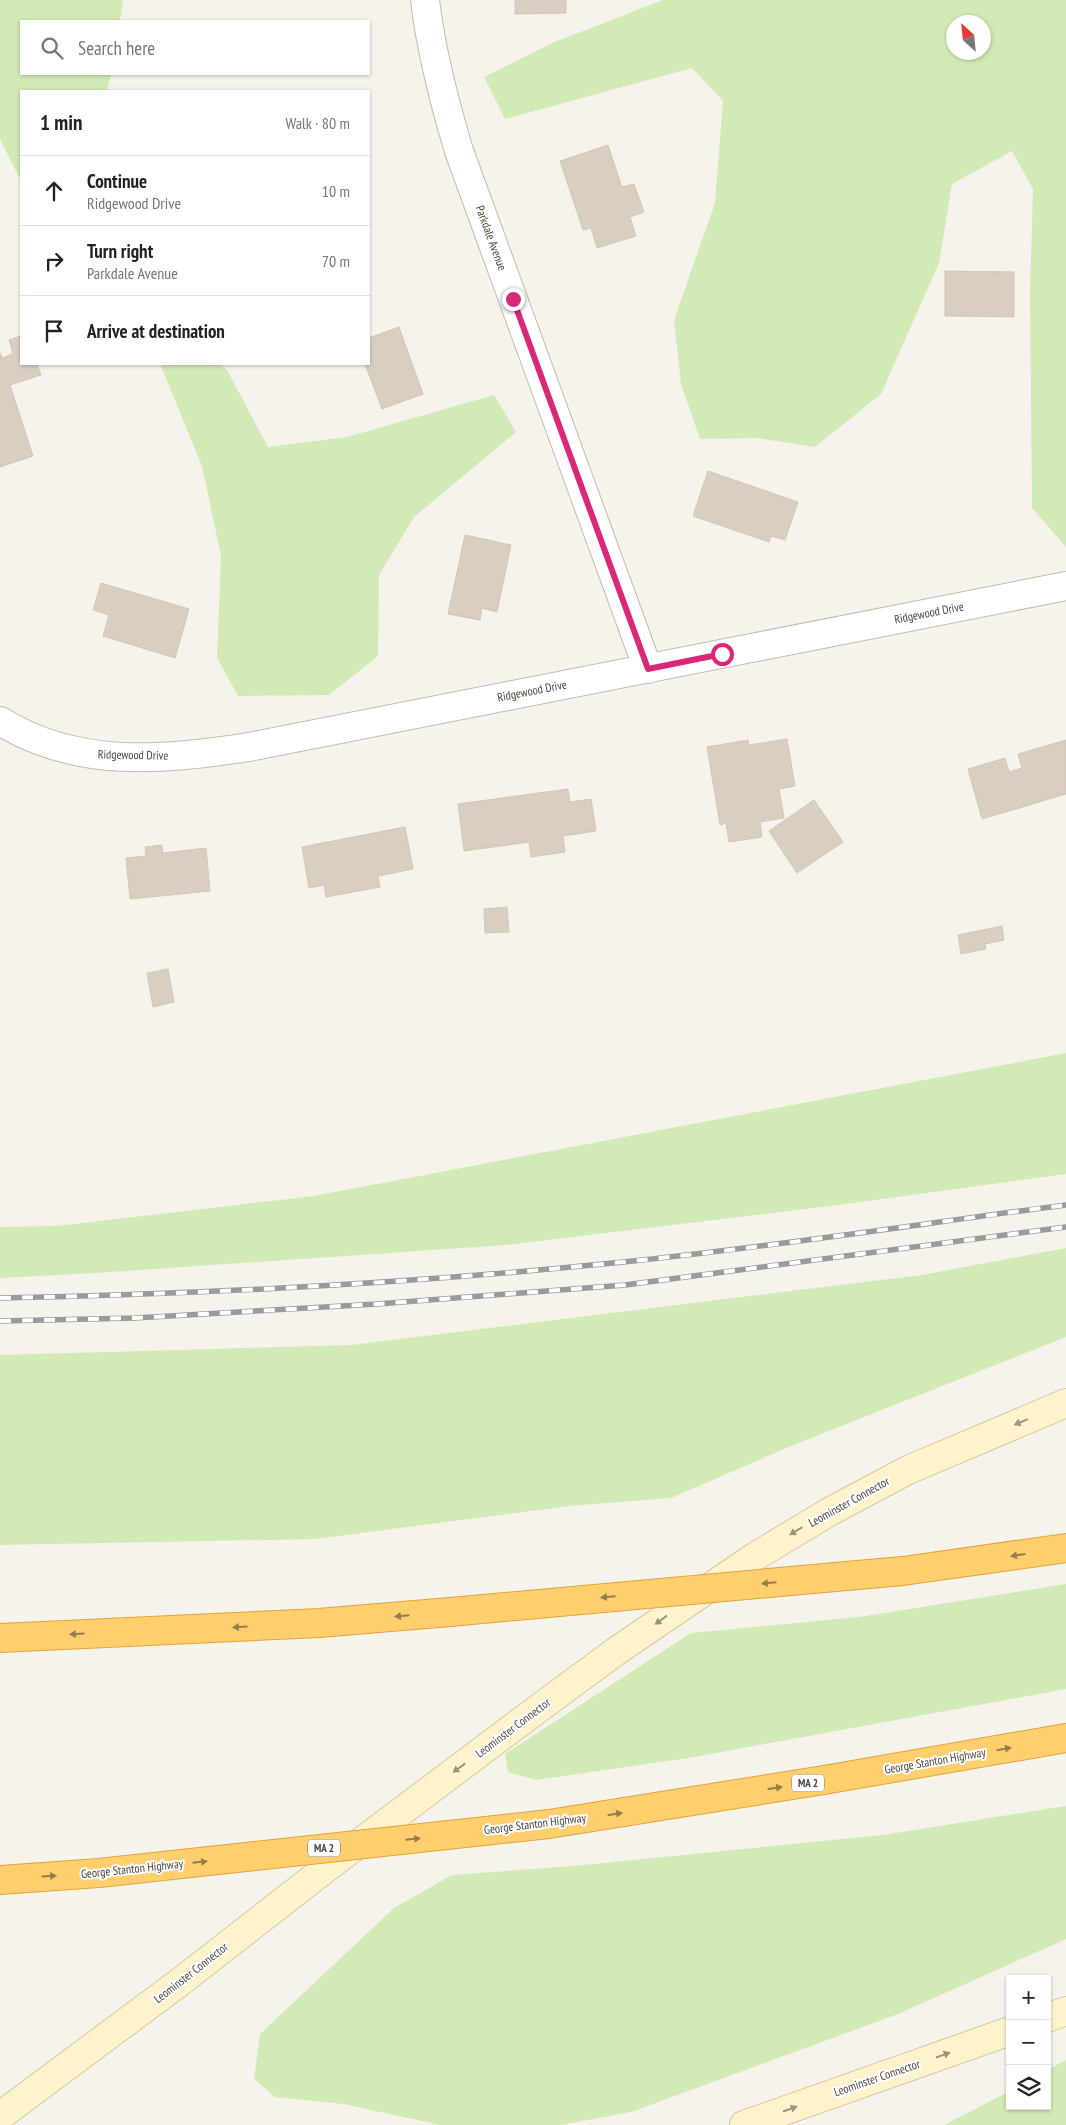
<!DOCTYPE html>
<meta charset="utf-8">
<style>
body{margin:0;font-family:"PT Sans Narrow",sans-serif;background:#f2f2f2;color:#222}
.controls{position:absolute;right:15px;bottom:15px;display:grid;overflow:hidden;border-radius:0px;box-shadow:0 1px 4px #0004}
.controls button{width:45px;height:45px;display:grid;place-items:center;padding:0;border:0;border-bottom:1px solid #e0e0e0;background:#fff;color:#222;font:25px sans-serif}
.compass{position:absolute;left:946px;top:15px;width:45px;height:45px;border-radius:50%;background:#fff;box-shadow:0 1px 4px #0004;rotate:333deg}
.stop{position:absolute;width:15px;height:15px;margin:-11px;border:4px solid #db2777;border-radius:50%;background:#fff}
.stop.end{background:#db2777;border-color:#fff;box-shadow:0 1px 5px #0008}
.list{margin:0;padding:0;list-style:none}
h2{display:flex;justify-content:space-between;align-items:center;height:65px;margin:0;padding:0 20px;font-size:21px}
h2 small{font-size:16px;font-weight:400;color:#767676}
.list li{display:grid;grid-template-columns:32px 1fr auto;gap:15px;align-items:center;box-sizing:border-box;height:70px;padding:0 20px;border-top:1px solid #e0e0e0}
.list b{display:block;font-size:19px;white-space:nowrap}
.list p{margin:0;font-size:16px;white-space:nowrap;color:#767676}
.list em{font-size:16px;font-style:normal;color:#767676}
.icon{flex:none;width:28px;height:28px;fill:none;stroke:currentColor;stroke-width:2;stroke-linecap:round;stroke-linejoin:round}
.map{position:relative;flex:none;width:1066px;height:2125px;overflow:hidden}
.search{position:absolute;background:#fff;box-shadow:0 1px 4px #0004;left:20px;top:20px;width:350px;height:55px;display:flex;align-items:center;gap:12px;box-sizing:border-box;padding:0 18px;border-radius:0px;color:#767676;font-size:19px}
.panel{position:absolute;background:#fff;box-shadow:0 1px 4px #0004;left:20px;top:90px;width:350px;height:275px;border-radius:0px}
.map>svg:first-child{display:block}
.green{fill:#d2eab5;fill-rule:evenodd}
.building{fill:#d8cfc1;stroke:#d3c7b4}
.lines{fill:none;stroke-linecap:round;stroke-linejoin:round}
.minor-casing{stroke:#c2bbae;stroke-width:30}
.secondary-casing{stroke:#d6c79b;stroke-width:30}
.motorway-casing{stroke:#e0a43c;stroke-width:30}
.minor{stroke:#fff;stroke-width:28}
.secondary{stroke:#fff3cd;stroke-width:28}
.motorway{stroke:#ffcf6e;stroke-width:28}
.rail-casing{stroke:#9a9a9a;stroke-width:5.5}
.rail{stroke:#fff;stroke-width:4;stroke-dasharray:11;stroke-linecap:butt}
.motorway-bridge-casing{stroke:#e0a43c;stroke-width:30;stroke-linecap:butt}
.motorway-bridge{stroke:#ffcf6e;stroke-width:28}
.oneway{fill:#9c937c}
.oneway2{fill:#937c4e}
.route{stroke:#db2777;stroke-width:6}
.labels{text-anchor:middle;stroke-width:4;stroke-linejoin:round;paint-order:stroke}
.shield{fill:#fff;stroke:#817c74;stroke-width:1}
.shield-label{font-size:11px;font-weight:bold;fill:#4b4439}
.street-label{font-size:12px;fill:#4b4439;stroke:#fff}
</style>
<div class="map">
<svg width="1066" height="2125" viewBox="0 0 1066 2125">
<rect width="100%" height="100%" fill="#f6f3ec"/>
<!-- green -->
<path class="green" d="M0 0H123L120 21H21V74H111L107 91H21V181L0 139Z
M663 0H1066V547L1032 508 1030 293 1033 189 1012 151 952 184 939 263 881 394 815 447 757 438 700 439 681 384 674 320 715 203 723 101 692 68 505 119 484 77 552 43ZM954 22H984V52H954Z
M160 364H220L227 370 268 447 347 437 494 395 516 432 414 517 379 575 378 656 329 695 238 696 217 658 221 556 202 466Z
M1066 1053V1174L838 1205 506 1245 96 1273 0 1278V1227L57 1226 314 1196Z
M1066 1248V1337L791 1446 671 1498 569 1506 315 1539 0 1545V1355L351 1345 922 1275Z
M1066 1584V1689L688 1758 536 1780 508 1772 505 1754 691 1633 859 1617Z
M1066 1806V1939L898 2014 631 2112 561 2125H441L343 2104 275 2097 254 2079 260 2034 394 1908 452 1875 573 1866 883 1835Z
M1066 2060V2125H944L1010 2091V2106H1047V2070Z"/>
<!-- building -->
<path class="building" d="M515 0H566V13L515 14Z
M608 145 622 187 634 184 644 212 630 217 636 236 597 248 591 228 583 230 560 161Z
M945 271 1014 272V317L945 316Z
M399 327 423 394 382 409 365 364H369V338Z
M21 336V364H37L41 375 10 385 33 456 0 467V353L2 358 13 354 9 340Z
M708 471 798 502 785 540 771 536 769 542 693 516Z
M465 535 511 545 497 612 482 608 480 620 448 614Z
M101 583 189 609 175 658 103 636 109 615 93 610Z
M787 739 795 786 779 789 784 818 760 822 762 837 729 842 726 823 720 825 707 747 748 740 749 745Z
M1066 740V794L982 819 968 769 1005 758 1009 772 1022 768 1018 754Z
M568 789 570 802 591 799 596 831 563 836 565 852 531 857 529 842 464 851 458 804Z
M814 800 843 842 797 873 769 831Z
M405 827 413 869 378 876 380 887 326 897 324 885 309 888 302 847Z
M162 845 163 853 206 848 210 891 130 899 126 858 146 856 145 847Z
M507 907 509 932 485 933 484 909Z
M1002 926 1004 940 985 944 986 949 961 954 958 935Z
M168 969 174 1002 153 1007 147 973Z"/>
<g class="lines">
<defs>
<path id="minor" d="M425 0C431 52 444 101 459 151L648 669
M0 721C77 769 163 760 249 747L1066 586"/>
<path id="secondary" d="M1047 2018 1066 2011
M0 2116 180 1982 325 1869 527 1717 615 1652 756 1556 829 1512 908 1470 1066 1403
M744 2125 1010 2031"/>
<path id="motorway" d="M835 1577 903 1571 1066 1548
M0 1638 319 1623 450 1612
M549 1824 824 1780 1066 1738
M0 1880 99 1873"/>
</defs>
<!-- minor casing -->
<use href="#minor" class="minor-casing"/>
<!-- secondary casing -->
<use href="#secondary" class="secondary-casing"/>
<!-- motorway casing -->
<use href="#motorway" class="motorway-casing"/>
<!-- minor -->
<use href="#minor" class="minor"/>
<!-- secondary -->
<use href="#secondary" class="secondary"/>
<!-- motorway -->
<use href="#motorway" class="motorway"/>
<defs>
<path id="rail" d="M0 1298C208 1294 416 1283 623 1262 771 1247 919 1224 1066 1205
M0 1321 135 1318 377 1304 625 1285 1066 1227"/>
</defs>
<!-- rail casing -->
<use href="#rail" class="rail-casing"/>
<!-- rail -->
<use href="#rail" class="rail"/>
<defs>
<path id="motorway-bridge" d="M450 1612 835 1577
M99 1873 549 1824"/>
</defs>
<!-- motorway-bridge casing -->
<use href="#motorway-bridge" class="motorway-bridge-casing"/>
<!-- motorway-bridge -->
<use href="#motorway-bridge" class="motorway-bridge"/>
</g>
<!-- one-way arrows -->
<defs><path id="oneway-solid" d="M-6-.8H1V-3.2L6.5 0L1 3.2V.8H-6Z" transform="scale(1.25)"/></defs>
<g class="oneway">
<use href="#oneway-solid" transform="translate(1021 1422) rotate(157)"/>
<use href="#oneway-solid" transform="translate(796 1531) rotate(149)"/>
<use href="#oneway-solid" transform="translate(661 1620) rotate(144)"/>
<use href="#oneway-solid" transform="translate(459 1768) rotate(144)"/>
<use href="#oneway-solid" transform="translate(943 2055) rotate(-19)"/>
<use href="#oneway-solid" transform="translate(790 2109) rotate(-19)"/>
</g>
<g class="oneway2">
<use href="#oneway-solid" transform="translate(1018 1555) rotate(172)"/>
<use href="#oneway-solid" transform="translate(769 1583) rotate(175)"/>
<use href="#oneway-solid" transform="translate(608 1597) rotate(175)"/>
<use href="#oneway-solid" transform="translate(402 1616) rotate(175)"/>
<use href="#oneway-solid" transform="translate(240 1627) rotate(177)"/>
<use href="#oneway-solid" transform="translate(77 1634) rotate(177)"/>
<use href="#oneway-solid" transform="translate(1004 1749) rotate(-10)"/>
<use href="#oneway-solid" transform="translate(775 1788) rotate(-9)"/>
<use href="#oneway-solid" transform="translate(615 1814) rotate(-9)"/>
<use href="#oneway-solid" transform="translate(413 1839) rotate(-6)"/>
<use href="#oneway-solid" transform="translate(200 1862) rotate(-6)"/>
<use href="#oneway-solid" transform="translate(49 1876) rotate(-4)"/>
</g>
<g class="lines">
<!-- route -->
<path class="route" d="M513 299 648 669 722 654"/>
</g>
<g class="labels">
<!-- shield labels -->
<g class="shield">
<rect x="792" y="1774.5" width="32" height="17" rx="4"/>
<rect x="308" y="1839.5" width="32" height="17" rx="4"/>
</g>
<g class="shield-label">
<text x="808" y="1787">MA 2</text>
<text x="324" y="1852">MA 2</text>
</g>
<!-- street labels -->
<g class="street-label">
<text transform="translate(491 238) rotate(70)" y="4">Parkdale Avenue</text>
<text transform="translate(929 613) rotate(-11)" y="4">Ridgewood Drive</text>
<text transform="translate(532 691) rotate(-11)" y="4">Ridgewood Drive</text>
<text transform="translate(133 755) rotate(1)" y="4">Ridgewood Drive</text>
<text transform="translate(849 1502) rotate(-29)" y="4">Leominster Connector</text>
<text transform="translate(513 1728) rotate(-37)" y="4">Leominster Connector</text>
<text transform="translate(935 1761) rotate(-10)" y="4">George Stanton Highway</text>
<text transform="translate(535 1824) rotate(-7)" y="4">George Stanton Highway</text>
<text transform="translate(132 1869) rotate(-6)" y="4">George Stanton Highway</text>
<text transform="translate(191 1973) rotate(-38)" y="4">Leominster Connector</text>
<text transform="translate(877 2078) rotate(-19)" y="4">Leominster Connector</text>
</g>
</g>
</svg>
<div class="controls">
<button>+</button>
<button>−</button>
<button><svg class="icon" aria-label="layers" viewBox="0 0 24 24"><path d="M12 4l9 5-9 5-9-5zM3 14l9 5 9-5"/></svg></button>
</div>
<svg class="compass" viewBox="-18 -18 36 36"><path d="M0-13l5 13h-10z" fill="#e53935"/><path d="M0 13l5-13h-10z" fill="#767676"/></svg>
<div class="stop" style="left:722px;top:654px"></div>
<div class="stop end" style="left:513px;top:299px"></div>
<div class="search"><svg class="icon" aria-label="search" viewBox="0 0 24 24"><circle cx="10" cy="10" r="6"/><path d="M15 15l6 6"/></svg>Search here</div>
<section class="panel">
<h2>1 min<small>Walk · 80 m</small></h2>
<ul class="list">
<li><svg class="icon" aria-label="ahead" viewBox="0 0 24 24"><path d="M12 20V5M6 11l6-6 6 6"/></svg><div><b>Continue</b><p>Ridgewood Drive</p></div><em>10 m</em></li>
<li><svg class="icon" aria-label="right" viewBox="0 0 24 24"><path d="M7 20v-9h11M14 6l5 5-5 5"/></svg><div><b>Turn right</b><p>Parkdale Avenue</p></div><em>70 m</em></li>
<li><svg class="icon" aria-label="arrive" viewBox="0 0 24 24"><path d="M6 21V4h12l-3 4 3 4H6"/></svg><div><b>Arrive at destination</b></div></li>
</ul>
</section>
</div>
